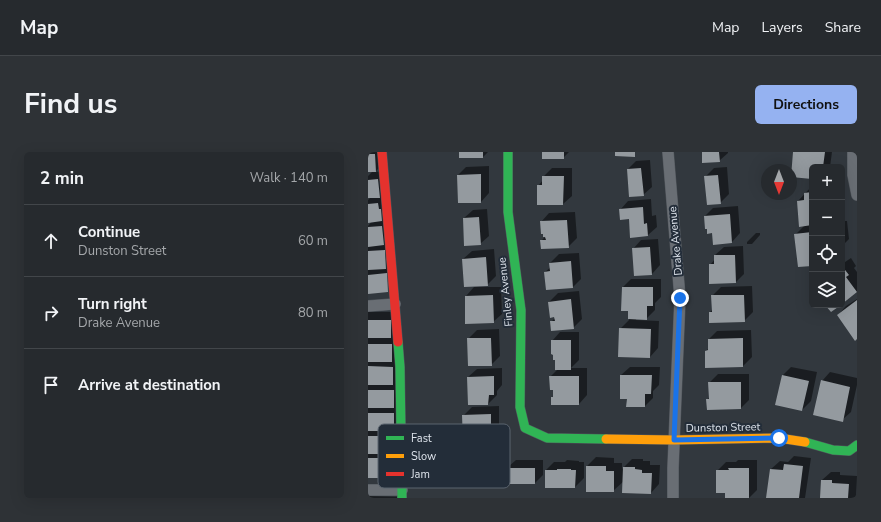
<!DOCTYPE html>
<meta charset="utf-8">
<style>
body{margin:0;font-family:"Nunito Sans",sans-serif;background:#2e3236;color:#f1f3f6}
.controls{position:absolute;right:12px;top:12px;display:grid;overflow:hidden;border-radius:6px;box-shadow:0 4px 16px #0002}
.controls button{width:36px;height:36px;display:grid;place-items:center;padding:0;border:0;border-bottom:1px solid #42464a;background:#262a2e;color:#f1f3f6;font:20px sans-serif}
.compass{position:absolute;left:393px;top:12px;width:36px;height:36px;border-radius:50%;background:#262a2e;box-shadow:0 4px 16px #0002;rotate:180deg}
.stop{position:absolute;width:12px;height:12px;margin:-9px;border:3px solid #1a73e8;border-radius:50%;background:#fff}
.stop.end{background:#1a73e8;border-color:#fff;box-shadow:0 1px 4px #0008}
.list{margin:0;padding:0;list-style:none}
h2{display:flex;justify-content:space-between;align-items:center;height:52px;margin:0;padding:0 16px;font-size:17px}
h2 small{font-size:13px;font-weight:400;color:#a4a7aa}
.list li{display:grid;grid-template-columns:26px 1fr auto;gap:12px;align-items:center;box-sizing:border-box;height:72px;padding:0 16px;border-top:1px solid #42464a}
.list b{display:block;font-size:15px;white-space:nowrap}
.list p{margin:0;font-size:13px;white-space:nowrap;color:#a4a7aa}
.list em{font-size:13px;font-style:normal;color:#a4a7aa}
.icon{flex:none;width:22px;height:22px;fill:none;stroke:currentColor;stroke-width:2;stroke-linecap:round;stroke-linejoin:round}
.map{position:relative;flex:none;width:489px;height:346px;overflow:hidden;border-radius:6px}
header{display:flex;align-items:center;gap:24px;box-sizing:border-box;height:56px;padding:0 20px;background:#262a2e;border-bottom:1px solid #42464a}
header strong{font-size:19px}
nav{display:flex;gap:22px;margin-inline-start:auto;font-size:14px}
.intro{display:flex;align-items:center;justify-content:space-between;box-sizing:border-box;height:96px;padding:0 24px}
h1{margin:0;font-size:28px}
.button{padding:10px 18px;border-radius:6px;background:#95b2f1;color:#111;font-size:14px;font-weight:700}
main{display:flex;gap:24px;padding:0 24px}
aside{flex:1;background:#262a2e;border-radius:6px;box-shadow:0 4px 16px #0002}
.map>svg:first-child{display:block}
.shadow{fill:#0007}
.building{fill:#949a9f}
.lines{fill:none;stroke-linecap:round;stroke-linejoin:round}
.street-casing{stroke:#51565c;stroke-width:12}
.fast-casing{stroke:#51565c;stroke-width:10}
.slow-casing{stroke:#51565c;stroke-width:10}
.jam-casing{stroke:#51565c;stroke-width:10}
.street{stroke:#696e74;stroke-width:11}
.fast{stroke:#30b455;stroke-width:9}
.slow{stroke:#ff9f0a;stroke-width:9}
.jam{stroke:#e5322d;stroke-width:9}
.route{stroke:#1a73e8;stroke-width:5}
.labels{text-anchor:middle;stroke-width:4;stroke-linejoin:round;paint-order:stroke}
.street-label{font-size:11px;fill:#dde3eb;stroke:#232d39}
.key{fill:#232d39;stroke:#5b646e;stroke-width:1}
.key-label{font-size:11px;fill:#dde3eb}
</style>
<header>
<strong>Map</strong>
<nav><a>Map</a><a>Layers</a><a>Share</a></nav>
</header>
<div class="intro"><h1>Find us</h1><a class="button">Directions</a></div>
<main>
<aside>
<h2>2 min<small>Walk · 140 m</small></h2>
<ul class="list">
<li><svg class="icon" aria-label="ahead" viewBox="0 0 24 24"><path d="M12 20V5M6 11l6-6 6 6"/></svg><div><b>Continue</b><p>Dunston Street</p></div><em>60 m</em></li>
<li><svg class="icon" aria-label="right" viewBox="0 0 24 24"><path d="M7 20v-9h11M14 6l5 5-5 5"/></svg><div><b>Turn right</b><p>Drake Avenue</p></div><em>80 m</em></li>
<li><svg class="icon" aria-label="arrive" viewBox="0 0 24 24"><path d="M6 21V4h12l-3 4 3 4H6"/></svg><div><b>Arrive at destination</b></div></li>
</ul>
</aside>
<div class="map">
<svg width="489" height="346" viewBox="0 0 489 346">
<rect width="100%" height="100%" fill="#32383e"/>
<!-- shadow -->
<path class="shadow" d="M0 0H16L17 10 7 20 18 19 27 113 0 141V74L4 69 0 70V48L3 45H0V24L5 19H0Z
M92 0H120L115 5Z
M175 0H201L195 6Z
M335 0H360V1L351 9Z
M426 0H464L462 15H444V26Z
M282 8 284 35 275 43 260 17 268 9Z
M121 14V41L113 50 90 23 98 15Z
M359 15 361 42 352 51 337 25 346 16Z
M184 16H204V44L195 52 170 34 175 28V25Z
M444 34V113L427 83 437 73 430 49Z
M283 47 284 64 288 63 289 75 280 83 263 85 262 66 252 58 260 49Z
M370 54 372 81 364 90 345 80 337 64 345 56Z
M119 57 121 84 112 92 96 66 105 58Z
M207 60 209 86 200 95 173 89 178 84 173 70 181 61Z
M474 69H479L481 87 475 93 476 101 474 103Z
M388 81H392V83L384 92H379V90Z
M290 87 292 113 284 122 265 97 273 88Z
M375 94 376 122 368 130 342 113 347 107V103L356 95Z
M126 97 128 124 119 133 95 107 104 99Z
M211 101 213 127 205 135 177 120 183 115 182 111 191 102Z
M483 106 488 114 486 116 489 120V140L474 151V112Z
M263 127H293V145L287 151V158L278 167H268V168L291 169 290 196 282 205 252 177 261 168V158L255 135Z
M384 134 385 160 376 169H342V160L345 157 344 144 353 135Z
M106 135H133L134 162 125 170 98 171V144Z
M211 139 214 167 205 176 183 170 189 164 181 150 190 141Z
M489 147V186L470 163 478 154Z
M0 160H31L35 316 0 325Z
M131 177 132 204 123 213 100 187 109 178Z
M383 178 384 205 375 214 338 199 341 196V187L349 179Z
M192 180H211V208L203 216H219V243L211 252 184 246 186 243V237L182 225 190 217 184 189Z
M262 215H292L291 233 285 239V246L277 254 260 246 253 223Z
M423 215 449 220 443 249 434 258 415 223Z
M134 216V233L129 239V243L120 252 100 225 109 217Z
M462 220 489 226V233L483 260 474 268 454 229Z
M350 222H381V248L373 256 339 248 342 245 341 231Z
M131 254V282L123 290 95 264 104 255Z
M426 304 443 306 437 346H399L403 317 412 309 420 310Z
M228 305 246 306V311H254V317L264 307H275V309H282V313H292L291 332 283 341 256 329 245 339H219V314Z
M148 308H175V323L167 331 139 316Z
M199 308 211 309V310H216V326L207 335 178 318 186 310H197Z
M370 308H389V338L381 346H358V340L349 319 358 310H368Z
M463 320H472V323L489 324 488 346H453L454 328Z
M0 344 36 345V346H0Z"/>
<!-- building -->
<path class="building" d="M91 0H115V6H91Z
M174 0H196V7H174Z
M247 0H267V5L247 4Z
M334 0H351L352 10 334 11Z
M425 0H457L455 15H444V27L423 25Z
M0 2H7L8 20H0Z
M273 16 276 44 261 45 259 17Z
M113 22V51H90L89 23Z
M350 23 353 52 339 53 336 24Z
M174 24H196L195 53H169V33H174Z
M10 27 12 46H0V28Z
M444 40V73L431 75 429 49 436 48V41Z
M10 51 11 57H13L14 69 0 71V52Z
M275 55 276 72 279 71 280 84 262 86 261 67 252 68 251 57Z
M362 62 364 91 345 93 344 81 339 82V77H337L336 64Z
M111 65 113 93 96 94 95 66Z
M199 68 201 96 173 97 172 88H178L177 85H175V82H173L172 69Z
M14 74 16 93 0 95V75Z
M444 80V114L430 115 426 82Z
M282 95 284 123 266 124 264 96Z
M17 98 18 117 0 118V99Z
M346 103H367L368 131 341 132V112H346Z
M118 105 120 134 96 135 94 107Z
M203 109 205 136 178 138 176 120 182 119 181 111Z
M474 114 481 123 478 125 489 140 474 152Z
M19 121 20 140 0 142V123Z
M254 135H285V154H279V168L260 167V159H253Z
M125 143 126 171 97 172V144Z
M343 143H376L377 170 341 171V160H344Z
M203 147 206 177 183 179 182 169H187L186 165 182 166 180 150Z
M489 148V187L487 189 469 163Z
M457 153H473L463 160Z
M0 168H23V186H0Z
M251 176 283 177 282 206 250 205Z
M99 186H123L124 214H100Z
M375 186V215L337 216V199L340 198V187Z
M183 188H203V218H187V208H185V203L183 202Z
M0 192H24V210H0Z
M0 214 25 215V233H0Z
M252 223H284L283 242H277V255H258L259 247H252Z
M414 223 441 229 434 259 407 253Z
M126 224V243H121L120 253H100L99 225Z
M181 224H211V253H183V245H185V238H182Z
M453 228 482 235 475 270 445 263Z
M340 230H373V257L339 258 338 247H341Z
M0 238H26V256H0Z
M0 261H26V279H0Z
M123 262V291H95L94 263Z
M0 284H27V302H0Z
M0 306H27V326H0Z
M416 312 435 314 431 346H398L402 317 415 318Z
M218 314H238V319H246V340H218Z
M255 315H267V317L274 318V321H284L283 342 254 341Z
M138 316H167V332H139Z
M360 316H381V346H357V341H348V318H361Z
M189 317H203V318H208L207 336H177V318H189Z
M453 328H464V331L481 332 480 346H452Z"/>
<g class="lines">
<defs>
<path id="street" d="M300 0 312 146 305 316V346
M485 0V23L489 43
M0 154 27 152
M0 338H34"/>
<path id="fast" d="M140 0V60L153 158 152 255 157 276 179 286 238 287
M30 190 32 215 34 346
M437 290 465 298 481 299 489 293"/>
<path id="slow" d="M238 287 306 288 411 286 437 290"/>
<path id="jam" d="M14 0 30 190"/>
</defs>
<!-- street casing -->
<use href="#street" class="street-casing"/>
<!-- fast casing -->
<use href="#fast" class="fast-casing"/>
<!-- slow casing -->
<use href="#slow" class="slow-casing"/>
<!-- jam casing -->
<use href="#jam" class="jam-casing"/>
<!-- street -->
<use href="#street" class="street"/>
<!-- fast -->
<use href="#fast" class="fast"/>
<!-- slow -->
<use href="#slow" class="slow"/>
<!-- jam -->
<use href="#jam" class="jam"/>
</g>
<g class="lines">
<!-- route -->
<path class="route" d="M312 146 306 288 411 286"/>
</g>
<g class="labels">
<!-- street labels -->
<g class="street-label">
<text transform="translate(307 89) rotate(-95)" y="4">Drake Avenue</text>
<text transform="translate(137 140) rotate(-96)" y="4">Finley Avenue</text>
<text transform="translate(355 275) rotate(-1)" y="4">Dunston Street</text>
</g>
</g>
<!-- legend -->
<rect x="10" y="272" width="132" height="64" rx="6" class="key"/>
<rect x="18" y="284" width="18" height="4" fill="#30b455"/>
<rect x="18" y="302" width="18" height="4" fill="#ff9f0a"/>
<rect x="18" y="320" width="18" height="4" fill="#e5322d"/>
<g class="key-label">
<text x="43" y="290">Fast</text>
<text x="43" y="308">Slow</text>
<text x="43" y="326">Jam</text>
</g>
</svg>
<div class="controls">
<button>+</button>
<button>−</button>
<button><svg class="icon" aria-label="locate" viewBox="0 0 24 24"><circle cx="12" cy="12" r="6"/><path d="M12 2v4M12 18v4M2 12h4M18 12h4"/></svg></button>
<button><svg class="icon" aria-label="layers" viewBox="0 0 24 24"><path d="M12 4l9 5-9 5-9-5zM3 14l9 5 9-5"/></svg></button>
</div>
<svg class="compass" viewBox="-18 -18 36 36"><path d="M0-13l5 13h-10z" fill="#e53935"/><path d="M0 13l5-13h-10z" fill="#a4a7aa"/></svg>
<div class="stop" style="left:411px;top:286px"></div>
<div class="stop end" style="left:312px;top:146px"></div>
</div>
</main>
